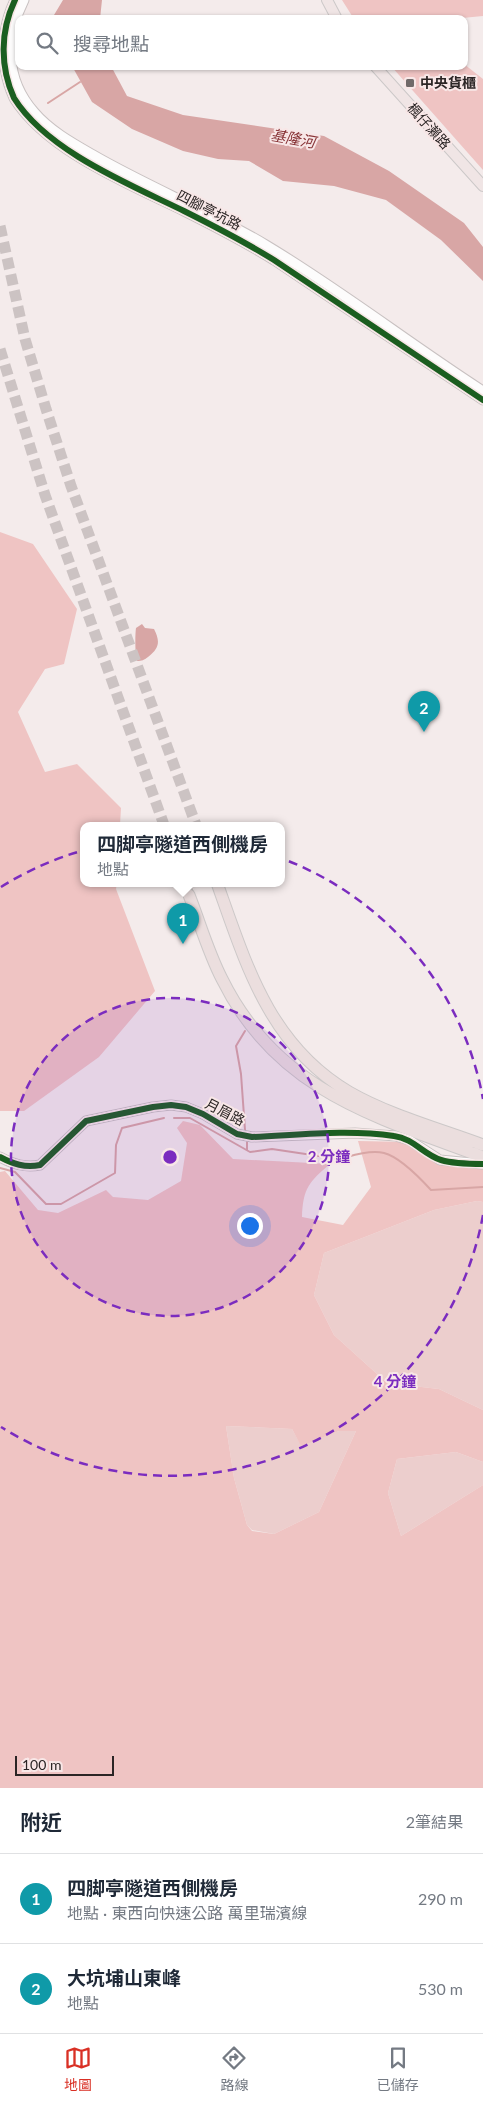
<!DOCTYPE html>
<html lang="zh-TW">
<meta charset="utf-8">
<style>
body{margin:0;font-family:Lato,"Noto Sans TC",sans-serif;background:#f6f6f7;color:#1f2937}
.scale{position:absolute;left:15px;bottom:12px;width:99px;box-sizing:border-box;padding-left:5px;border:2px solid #2b2525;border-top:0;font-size:14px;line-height:18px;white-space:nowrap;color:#2b2525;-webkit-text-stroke:4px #f8e7e7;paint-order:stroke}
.you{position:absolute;left:249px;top:1225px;width:18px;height:18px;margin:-12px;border:4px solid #fff;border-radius:50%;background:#1a73e8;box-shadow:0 0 0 8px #1a73e833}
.badge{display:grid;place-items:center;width:32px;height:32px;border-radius:50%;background:#d93025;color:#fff;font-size:16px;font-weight:700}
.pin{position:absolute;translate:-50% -41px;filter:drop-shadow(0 1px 2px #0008)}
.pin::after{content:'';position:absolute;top:26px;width:18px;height:15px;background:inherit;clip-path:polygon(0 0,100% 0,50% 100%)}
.popup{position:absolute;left:80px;top:822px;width:205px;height:65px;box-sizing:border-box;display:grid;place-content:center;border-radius:10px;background:#fff;filter:drop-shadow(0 1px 4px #0005);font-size:16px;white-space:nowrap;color:#747a83}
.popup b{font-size:19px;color:#1f2937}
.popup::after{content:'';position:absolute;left:50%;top:100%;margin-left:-10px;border:10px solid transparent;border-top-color:#fff}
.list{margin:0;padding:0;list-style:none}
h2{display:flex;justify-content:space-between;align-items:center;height:65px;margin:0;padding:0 20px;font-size:21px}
h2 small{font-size:16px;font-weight:400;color:#747a83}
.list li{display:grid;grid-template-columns:32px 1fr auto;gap:15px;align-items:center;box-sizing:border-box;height:90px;padding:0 20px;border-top:1px solid #e0e1e3}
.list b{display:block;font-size:19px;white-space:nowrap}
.list p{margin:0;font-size:16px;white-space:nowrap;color:#747a83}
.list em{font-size:16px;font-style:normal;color:#747a83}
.icon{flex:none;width:28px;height:28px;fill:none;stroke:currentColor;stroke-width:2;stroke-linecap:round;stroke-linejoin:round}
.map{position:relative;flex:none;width:483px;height:1788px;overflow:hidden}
.search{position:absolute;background:#fff;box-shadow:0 1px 4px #0004;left:15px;right:15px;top:15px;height:55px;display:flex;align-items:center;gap:12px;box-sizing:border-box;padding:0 18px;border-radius:10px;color:#747a83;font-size:19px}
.sheet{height:245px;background:#fff}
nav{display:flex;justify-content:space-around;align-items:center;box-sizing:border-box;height:70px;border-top:1px solid #e0e1e3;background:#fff;font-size:14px;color:#747a83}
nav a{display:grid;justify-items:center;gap:2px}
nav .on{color:#d93025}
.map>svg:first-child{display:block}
.green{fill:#eccecd}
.forest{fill:#efc4c3;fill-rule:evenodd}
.water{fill:#d8a6a5}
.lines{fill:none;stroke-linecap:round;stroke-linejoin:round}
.stream{stroke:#d8a6a5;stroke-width:2}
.trunk-tunnel{stroke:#ccc3c3;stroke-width:11;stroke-dasharray:11 5.5;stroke-linecap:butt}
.tertiary-casing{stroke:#c8c1c1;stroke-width:11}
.primary-casing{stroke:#ccc8c8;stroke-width:12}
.trunk-casing{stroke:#ccc8c8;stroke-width:13}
.tertiary{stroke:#fdfcfc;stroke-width:9}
.primary{stroke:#f0e5e5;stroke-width:10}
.trunk{stroke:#ebdede;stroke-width:11}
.cycleway-casing{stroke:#f8e7e7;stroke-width:9}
.cycleway{stroke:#1b5e20;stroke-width:6}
.ring{fill:none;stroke:#7b2cbf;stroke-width:2.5;stroke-dasharray:9 6}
.poi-dot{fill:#716a6a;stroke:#f8e7e7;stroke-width:2}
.labels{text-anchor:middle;stroke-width:4;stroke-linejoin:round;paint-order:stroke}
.poi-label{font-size:14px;font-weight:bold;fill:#2b2525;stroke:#f8e7e7;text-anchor:start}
.street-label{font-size:14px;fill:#2b2525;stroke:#f8e7e7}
.water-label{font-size:15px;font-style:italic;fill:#893639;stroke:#f8e7e7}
.centre{fill:#7b2cbf;stroke:#f8e7e7;stroke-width:2.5}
.ring-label{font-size:15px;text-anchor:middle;font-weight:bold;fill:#7b2cbf;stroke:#f8e7e7;stroke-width:4;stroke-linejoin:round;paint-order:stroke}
</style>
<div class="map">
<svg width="483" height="1788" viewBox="0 0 483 1788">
<rect width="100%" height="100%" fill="#f4ebeb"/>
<!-- green -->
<path class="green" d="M477 1201 483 1202V1410L439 1389 387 1383 334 1335 314 1295 324 1253 434 1210Z
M226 1426 292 1429 301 1445 339 1431H356L319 1512 274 1534 252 1530 247 1525 234 1478Z
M456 1452 483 1462V1485L401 1536 388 1493 397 1459Z"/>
<!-- forest -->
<path class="forest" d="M342 0H483V16L452 19H354Z
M464 64 483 79V170L391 66H464Z
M0 532 33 544 77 609 64 664 45 669 18 712 45 772 77 764 121 808 120 825H84V883H117L116 889 155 991 99 1057 24 1111H0Z
M183 1121 200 1125 233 1159 330 1164C309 1182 303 1188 302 1217L343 1225 371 1187 358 1141 407 1142 438 1163 483 1168V1202L477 1201 434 1210 324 1253 314 1295 334 1335 387 1383 439 1389 483 1410V1462L456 1452 397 1459 388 1493 401 1536 483 1485V1788H0V1172L5 1171 38 1210 58 1213 106 1190 113 1197 148 1200 181 1181 187 1143 177 1128ZM226 1426 292 1429 301 1446 339 1431H356L319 1512 274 1534 252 1531 247 1525 234 1478Z"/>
<!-- water -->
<path class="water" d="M63 0H102L100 19H55L54 15Z
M72 66H111L127 96 183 115 324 136 389 171 464 223 483 247V281L441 240 386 200 334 186 283 181 249 161 218 159 183 151 132 129 92 102Z
M142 624 145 628 154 629C160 641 160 648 148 657 144 660 142 661 137 661 135 655 135 634 136 628Z"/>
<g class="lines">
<!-- stream -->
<path class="stream" d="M48 103 80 82
M245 1031 236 1046 241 1074 245 1130
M174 1118H190L250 1152 272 1149 339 1159
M247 1142V1150
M347 1157C357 1154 373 1150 384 1153 400 1157 420 1178 431 1190L483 1187
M0 1168 15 1172 46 1204H61L115 1173 116 1145 122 1128 164 1118"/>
<!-- trunk-tunnel -->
<path class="trunk-tunnel" d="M0 226 25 339 46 409 71 486 196 825
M0 349 45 495 164 825
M185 883 189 895"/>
<defs>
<path id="tertiary" d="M15 0C0 31 0 67 14 98 47 151 129 184 184 211 214 226 245 242 274 260L483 400
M24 0C5 38 5 79 34 112 50 131 74 144 95 156 151 188 211 212 266 245 341 290 410 344 483 391
M0 1157C13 1164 25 1168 40 1165L86 1121 153 1107 171 1105 186 1107 203 1114 237 1134 252 1137 355 1133 396 1136 409 1140 440 1160 482 1164"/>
<path id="primary" d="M327 0 337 19
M375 66 483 186"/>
<path id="trunk" d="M217 883C246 964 269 1045 349 1092 389 1115 440 1129 483 1145
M189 895C200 923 208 952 222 979 277 1091 376 1117 483 1157"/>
</defs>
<!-- tertiary casing -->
<use href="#tertiary" class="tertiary-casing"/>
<!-- primary casing -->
<use href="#primary" class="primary-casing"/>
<!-- trunk casing -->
<use href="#trunk" class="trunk-casing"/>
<!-- tertiary -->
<use href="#tertiary" class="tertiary"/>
<!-- primary -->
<use href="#primary" class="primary"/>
<!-- trunk -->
<use href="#trunk" class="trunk"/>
<defs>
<path id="cycleway" d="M15 0C0 31 0 67 14 98 47 151 129 184 184 211 214 226 245 242 274 260L483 400
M0 1157C13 1164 25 1168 40 1165L86 1121 153 1107 171 1105 186 1107 203 1114 237 1134 252 1137C299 1135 347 1129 394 1136 413 1138 424 1155 441 1160 454 1164 470 1164 483 1164"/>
</defs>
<!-- cycleway casing -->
<use href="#cycleway" class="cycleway-casing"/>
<!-- cycleway -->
<use href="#cycleway" class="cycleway"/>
</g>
<!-- distance rings -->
<circle cx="170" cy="1157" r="159" fill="#7b2cbf" fill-opacity=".12"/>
<g class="ring">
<circle cx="170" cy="1157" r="159"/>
<path d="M483 1215A318 318 0 0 1 1 1427M1 887A318 318 0 0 1 483 1099"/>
</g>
<!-- markers -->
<rect class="poi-dot" x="405" y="78" width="10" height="10" rx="2.5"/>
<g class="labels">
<!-- poi labels -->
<g class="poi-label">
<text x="420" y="88">中央貨櫃</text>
</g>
<!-- street labels -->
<g class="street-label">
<text transform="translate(429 126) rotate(48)" y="5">楓仔瀨路</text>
<text transform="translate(209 210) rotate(27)" y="5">四腳亭坑路</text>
<text transform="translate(225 1112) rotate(27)" y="5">月眉路</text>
</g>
<!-- water labels -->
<g class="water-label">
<text transform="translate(293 139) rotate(10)" y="5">基隆河</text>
</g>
</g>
<circle cx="170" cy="1157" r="8" class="centre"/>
<g class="ring-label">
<text x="329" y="1162">2 分鐘</text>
<text x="395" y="1387">4 分鐘</text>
</g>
</svg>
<div class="scale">100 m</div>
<div class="you"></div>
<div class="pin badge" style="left:183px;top:944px;background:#0f9aa8">1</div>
<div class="popup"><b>四脚亭隧道西側機房</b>地點</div>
<div class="pin badge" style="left:424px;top:732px;background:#0f9aa8">2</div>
<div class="search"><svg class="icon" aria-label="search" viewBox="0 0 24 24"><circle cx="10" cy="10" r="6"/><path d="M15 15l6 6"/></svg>搜尋地點</div>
</div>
<section class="sheet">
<h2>附近<small>2筆結果</small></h2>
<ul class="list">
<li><span class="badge" style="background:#0f9aa8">1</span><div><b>四脚亭隧道西側機房</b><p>地點 · 東西向快速公路 萬里瑞濱線</p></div><em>290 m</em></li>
<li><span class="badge" style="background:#0f9aa8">2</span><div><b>大坑埔山東峰</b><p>地點</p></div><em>530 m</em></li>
</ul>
</section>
<nav>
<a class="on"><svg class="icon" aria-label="map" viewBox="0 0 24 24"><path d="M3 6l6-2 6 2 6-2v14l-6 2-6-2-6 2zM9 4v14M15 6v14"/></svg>地圖</a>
<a><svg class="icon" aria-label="directions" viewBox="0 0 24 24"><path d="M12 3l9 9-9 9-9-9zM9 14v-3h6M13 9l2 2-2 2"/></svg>路線</a>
<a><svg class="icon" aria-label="saved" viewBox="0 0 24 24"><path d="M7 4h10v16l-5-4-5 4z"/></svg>已儲存</a>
</nav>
